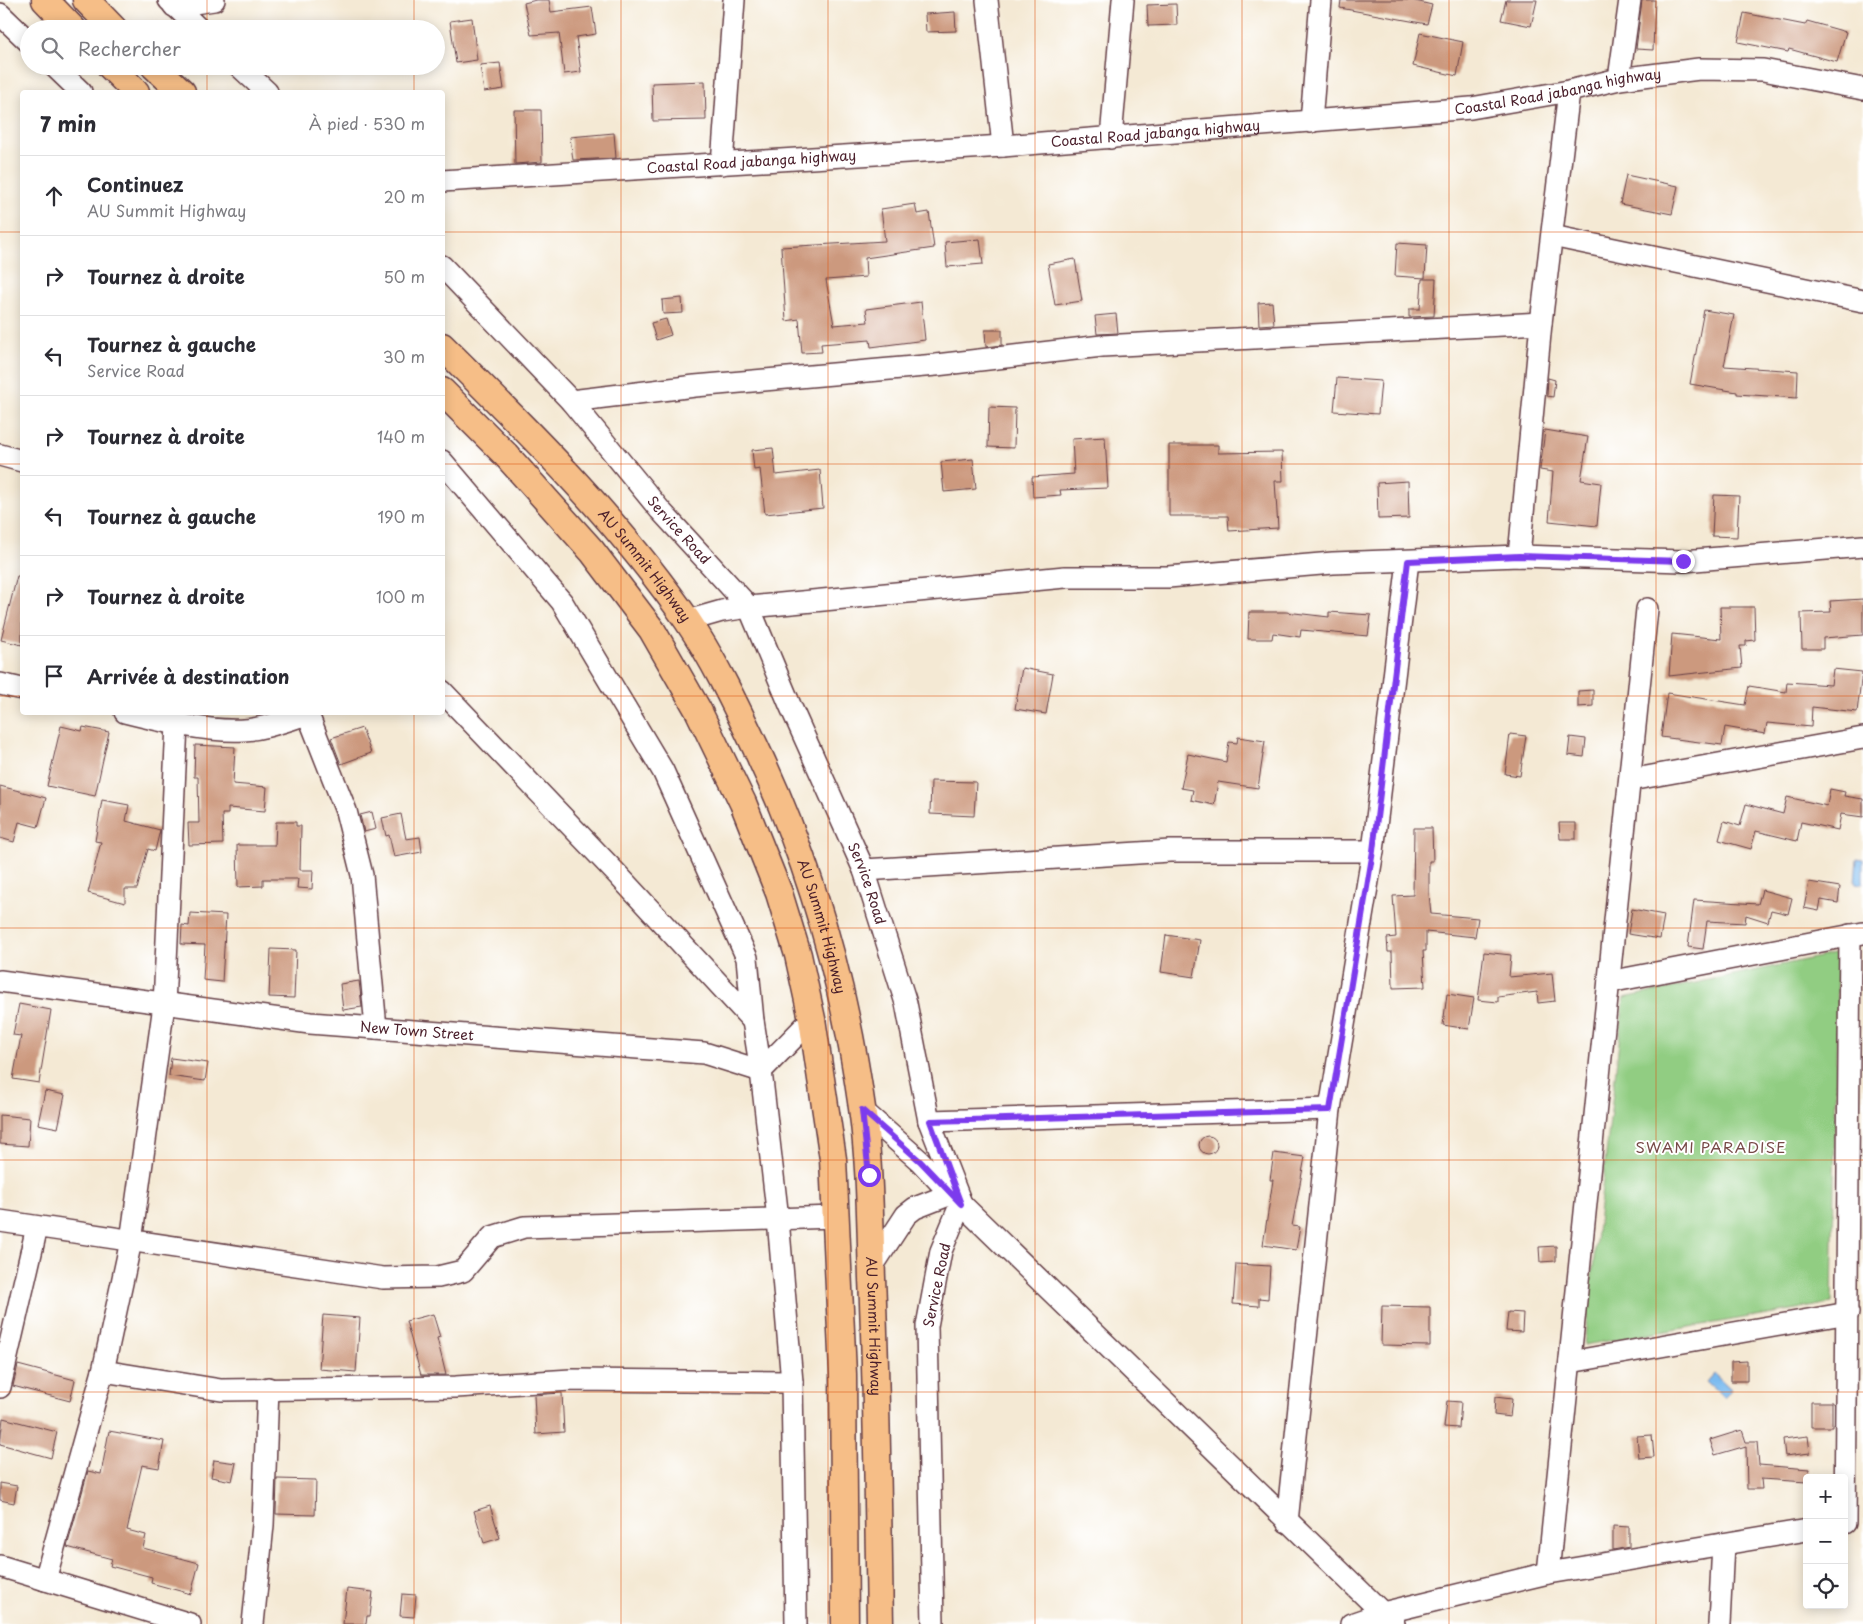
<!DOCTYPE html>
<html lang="fr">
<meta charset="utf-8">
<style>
body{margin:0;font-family:"Playpen Sans",sans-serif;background:#f2f2f3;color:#2b2b33}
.controls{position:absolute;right:15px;bottom:15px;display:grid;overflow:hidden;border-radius:5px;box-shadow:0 2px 12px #0003}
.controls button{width:45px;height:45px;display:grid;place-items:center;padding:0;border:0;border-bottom:1px solid #e1e1e2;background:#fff;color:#2b2b33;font:25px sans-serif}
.stop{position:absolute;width:15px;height:15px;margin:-11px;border:4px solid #7c3aed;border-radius:50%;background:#fff}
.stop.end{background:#7c3aed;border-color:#fff;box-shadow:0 1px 5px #0008}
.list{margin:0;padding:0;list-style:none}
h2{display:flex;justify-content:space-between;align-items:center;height:65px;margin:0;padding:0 20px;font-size:21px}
h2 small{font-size:16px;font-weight:400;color:#7c7c81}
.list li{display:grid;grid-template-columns:32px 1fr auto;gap:15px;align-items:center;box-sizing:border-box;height:80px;padding:0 20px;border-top:1px solid #e1e1e2}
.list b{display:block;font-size:19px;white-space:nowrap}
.list p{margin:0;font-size:16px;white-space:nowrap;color:#7c7c81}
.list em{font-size:16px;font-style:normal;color:#7c7c81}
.icon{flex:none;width:28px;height:28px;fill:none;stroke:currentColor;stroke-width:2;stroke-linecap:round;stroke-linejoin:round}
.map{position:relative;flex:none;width:1863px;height:1624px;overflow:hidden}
.search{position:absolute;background:#fff;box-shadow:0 2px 12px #0003;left:20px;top:20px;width:425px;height:55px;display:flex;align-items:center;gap:12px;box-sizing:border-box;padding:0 18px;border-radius:28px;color:#7c7c81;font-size:19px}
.panel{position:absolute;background:#fff;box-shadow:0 2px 12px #0003;left:20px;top:90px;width:425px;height:625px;border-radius:5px}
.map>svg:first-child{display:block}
.green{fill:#91cd82;stroke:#6e7656}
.water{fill:#7cbbf0;stroke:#636d8e}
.building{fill:#cc997e}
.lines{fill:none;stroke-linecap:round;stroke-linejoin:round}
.minor-casing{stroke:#643d44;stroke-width:24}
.major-casing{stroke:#643d44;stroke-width:29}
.minor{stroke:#fff;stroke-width:21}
.major{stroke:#f6be87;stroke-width:26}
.route{stroke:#7c3aed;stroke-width:6}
.grid{fill:none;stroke:#e0560e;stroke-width:1;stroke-opacity:0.55}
.labels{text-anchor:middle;stroke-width:4;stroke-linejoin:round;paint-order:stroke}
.street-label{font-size:14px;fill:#4a1f2b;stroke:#fff}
.neighbourhood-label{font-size:15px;letter-spacing:1px;fill:#784a48;stroke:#fff}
</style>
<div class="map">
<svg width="1863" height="1624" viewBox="0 0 1863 1624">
<rect width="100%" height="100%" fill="#fff"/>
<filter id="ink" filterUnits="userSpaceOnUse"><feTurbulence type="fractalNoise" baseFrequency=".02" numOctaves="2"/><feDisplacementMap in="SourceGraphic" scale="10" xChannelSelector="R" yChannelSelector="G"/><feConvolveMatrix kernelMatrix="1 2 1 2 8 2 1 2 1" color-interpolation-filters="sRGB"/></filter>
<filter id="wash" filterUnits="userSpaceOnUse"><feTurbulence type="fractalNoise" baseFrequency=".0096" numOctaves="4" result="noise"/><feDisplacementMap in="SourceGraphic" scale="20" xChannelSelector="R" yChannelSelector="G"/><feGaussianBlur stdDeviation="1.12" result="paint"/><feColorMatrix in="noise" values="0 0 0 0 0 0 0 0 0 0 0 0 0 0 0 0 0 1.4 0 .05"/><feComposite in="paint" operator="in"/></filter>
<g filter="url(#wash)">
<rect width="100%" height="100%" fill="#f4e9d4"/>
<!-- green -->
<path class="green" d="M1838 953 1832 1303 1584 1345 1624 998Z"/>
<!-- water -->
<path class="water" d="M1857 858 1863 859V884L1855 883Z
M1714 1374 1731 1390 1724 1397 1707 1382Z"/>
<g id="blocks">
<!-- building -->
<path class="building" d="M536 0H549L551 12 592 7 596 34 576 37 581 72 564 74 559 33 531 35 524 3Z
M1341 0H1411L1432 5 1427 24 1340 8Z
M1506 0H1537L1531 26 1501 20Z
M1642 0H1655L1653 50 1636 49Z
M1176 4 1177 25 1148 26 1147 5Z
M955 12 956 31 926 32 925 14Z
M1744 13 1805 25 1807 21 1846 32 1837 62 1789 49 1788 52 1738 42Z
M472 18 477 60 456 63 450 21Z
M1420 33 1463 42 1457 76 1413 66Z
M500 63 504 89 484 92 480 65Z
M705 81 706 120 653 121 652 83Z
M514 110H541L542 162 515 164Z
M614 133 616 158 573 160 570 137Z
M1626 175 1678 186 1672 214 1620 204Z
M915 204 917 214 929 212 934 248 865 258 866 277 826 280 834 325 868 322 866 309 921 302 925 340 871 347 870 340 821 344 822 352 802 353 799 319 786 321 781 247 885 241 881 209Z
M980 239 983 264 947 267 945 242Z
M1397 243 1427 245 1425 278 1395 276Z
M1075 259 1082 301 1055 305 1048 264Z
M1422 279H1436L1434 316 1409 317V309H1420Z
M682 298 683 313 663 314 662 300Z
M1272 302 1274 324 1259 325 1258 303Z
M1704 310 1734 315 1724 366 1798 371 1797 398 1737 394V392L1690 384Z
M1116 314 1118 333 1097 334 1095 316Z
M666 319 671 335 656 340 651 323Z
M985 330H1002V345L986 347Z
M1337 378 1381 381 1378 414 1334 411Z
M1548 378 1555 380 1553 397 1547 396Z
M989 407 1015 408 1014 448 988 447Z
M1545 430 1588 437 1581 480 1601 483 1597 526 1549 521 1553 472 1540 470Z
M1105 437 1108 488 1060 490 1061 495 1033 497 1032 477 1074 474 1072 439Z
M1169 445H1218V453L1282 452 1283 481H1275L1278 528 1229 531 1228 516H1169Z
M773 448 776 475 820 470 823 508 765 514 760 469 754 470 752 450Z
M973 459 976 489 944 492 941 462Z
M1408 481 1409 518 1378 519 1377 483Z
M1714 495 1739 496 1737 537 1712 536Z
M17 576H22V645L1 640Z
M1863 599V635L1823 638V649H1802L1801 613 1831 612 1830 601Z
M1720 607H1754L1755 640 1746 641V646H1740L1742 668 1669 676 1672 634 1721 639Z
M1249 612H1286L1329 617V612L1371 615 1368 636 1301 630 1300 637 1273 633 1272 639H1248Z
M1022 668 1053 674 1046 714 1015 709Z
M1833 669 1862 672 1857 712 1812 707 1811 727 1767 723 1765 734 1725 727 1722 745 1661 737 1667 693 1745 705 1749 686 1786 692 1787 682 1831 685Z
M1593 690V706L1578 707V691Z
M61 726 82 731 83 727 109 732 95 796 47 786Z
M362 728 371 753 341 764 331 738Z
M1510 734 1526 736 1520 776 1505 774Z
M1238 737 1265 741 1258 788 1218 782 1214 805 1191 800 1193 790 1181 788 1188 754 1226 762 1229 742 1237 743Z
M1570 737 1586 739 1584 757 1568 755Z
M195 745 235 747 233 784 267 787 265 811 228 808V814H222L223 844 189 845 188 823H199L198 777H194Z
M931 781 976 782 974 816 930 814Z
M0 786 46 798 38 827 19 822 14 842 0 838Z
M1830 789 1845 792 1844 796 1863 799V817L1841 814 1838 830 1801 822 1797 841 1756 831 1751 849 1719 840 1724 821 1740 826 1746 804 1783 814 1787 797 1827 806Z
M102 800 129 805 126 821 160 830 155 851 148 849 137 889H125V903L88 893 101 842 95 841Z
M372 812 376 829 364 832 360 815Z
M401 814 406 839 420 837 422 852 394 857 389 835 386 836 382 818Z
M276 822H296V826H301L300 870H313L312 889 297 888 298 879H263V886L238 887 237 845H275Z
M1559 823H1576V839H1560Z
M1414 828H1432L1433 861H1429V894L1431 914 1478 918 1475 937 1426 932V951H1423L1425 987 1393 988 1392 952H1388L1387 938 1396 937 1393 896 1413 895Z
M1809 882 1840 887 1838 903 1821 900 1819 911 1804 908Z
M1762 890 1792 898 1788 914 1771 910 1768 922 1746 915 1745 923 1707 921 1703 949 1688 947 1694 900 1758 904Z
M1632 909 1664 915 1660 939 1628 934Z
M190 913 226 915 222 982 203 980 205 945 181 944 182 925 189 926Z
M1166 935 1200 940 1194 977 1161 972Z
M271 949 296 950 294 998 269 997Z
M1484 952 1511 955 1509 977 1552 973 1555 1001 1538 1003 1537 992 1498 997V1002L1478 1000Z
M359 981 362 1007 343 1010 340 984Z
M1447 994 1474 998 1469 1029 1443 1025Z
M19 1004 51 1010 39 1083 13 1079 21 1036 13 1035Z
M171 1058 208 1063 205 1081 169 1076Z
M45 1091 65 1095 58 1128 38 1124Z
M0 1115 30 1118 28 1146 0 1144Z
M1199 1145a9 9 0 1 1 18 0a9 9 0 1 1-18 0Z
M1274 1153 1305 1157 1292 1226 1300 1227 1296 1250 1263 1245 1273 1180H1270Z
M1556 1246V1261L1540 1262 1539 1247Z
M1236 1264 1270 1266 1268 1299 1259 1298V1306L1233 1304Z
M1382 1306 1430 1307V1346L1381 1345Z
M1508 1312 1523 1313 1522 1332 1506 1331Z
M433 1314 440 1337 437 1338 446 1375H421L406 1321Z
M323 1315 360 1318 356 1372 319 1369Z
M1747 1361V1381H1731V1362Z
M18 1365 75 1380 70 1401 13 1386Z
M562 1393 564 1432 536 1434 534 1395Z
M1495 1397 1512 1399 1510 1417 1494 1415Z
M1447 1401 1461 1402 1459 1428 1444 1427Z
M1811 1402H1832V1427H1811Z
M3 1418 57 1432 51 1458 0 1444Z
M1742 1430 1746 1442H1757L1759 1465 1809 1469 1807 1482 1761 1479 1762 1489H1747L1746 1446 1715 1455 1710 1440Z
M109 1431 164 1441 159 1468 142 1465 127 1530 146 1535 143 1548 199 1563 191 1594 151 1583 152 1577 110 1566 112 1559 67 1547 88 1471 101 1474Z
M1652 1435 1654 1457 1639 1458 1637 1436Z
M1808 1436 1810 1453 1785 1456 1783 1439Z
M214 1460 236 1463 232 1481 211 1477Z
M277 1479 316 1480 315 1515 276 1514Z
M0 1483 17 1486 14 1503 0 1500Z
M490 1506 500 1538 484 1543 474 1511Z
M1613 1526 1629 1527V1547L1613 1550Z
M347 1589 373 1592 370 1616H367L366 1624H343Z
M402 1594 416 1595 414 1617 400 1616Z"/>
</g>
</g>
<g filter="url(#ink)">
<use href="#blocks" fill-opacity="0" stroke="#643d44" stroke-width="1"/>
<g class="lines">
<defs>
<g id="minor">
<path d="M169 0 199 29"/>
<path d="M987 0 1003 146"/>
<path d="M174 6 214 0"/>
<path d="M0 14 29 42"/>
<path d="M54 66 81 92"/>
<path d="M239 66 267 92"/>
<path d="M1619 79 1630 0"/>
<path d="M1311 122 1321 0"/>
<path d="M1111 138 1123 0"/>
<path d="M722 164 734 0"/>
<path id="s1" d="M442 181 1003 146 1471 108 1569 91 1619 79 1699 69 1763 70 1863 89"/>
<path d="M1552 236 1863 301"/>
<path id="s2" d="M442 266 571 401 660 510 749 607 790 705 864 870 906 1003 929 1121 961 1203 941 1251 927 1326 933 1624"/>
<path d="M571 401 695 386 936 365 1102 346 1541 323"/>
<path d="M0 455 22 461"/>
<path d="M442 461 562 602 663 771 747 958 753 1021 761 1071 778 1219 792 1382 796 1624"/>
<path d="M1519 556 1541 323 1569 91"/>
<path d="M687 621 722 611 749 607 1065 577H1168L1333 563 1519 556 1683 561 1863 546"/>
<path d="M0 684 22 689"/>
<path d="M442 691 618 875 753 1021"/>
<path d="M125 712C161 721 206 732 244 730 265 729 287 720 308 714"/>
<path d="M307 712 346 811 362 875 376 1028"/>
<path d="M1630 780 1863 738"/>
<path d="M864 870 1170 851H1373"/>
<path id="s3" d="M0 981 310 1023 704 1053 761 1071 812 1019"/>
<path d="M1609 982 1863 933"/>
<path d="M862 1110 920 1161 951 1194 1394 1624"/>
<path d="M929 1121 1330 1109"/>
<path d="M0 1221 383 1278 438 1277 463 1271 492 1237 524 1227 835 1217"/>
<path d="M872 1267 906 1215 915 1208 951 1194"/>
<path d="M1570 1362 1848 1313"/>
<path d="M103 1371 221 1390 456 1387 571 1380 792 1382"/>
<path d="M0 1387 37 1227"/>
<path d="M1287 1522 1330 1109 1373 851 1408 561"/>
<path d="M1845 1523 1850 935"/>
<path d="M0 1566 190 1624"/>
<path d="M1548 1573 1647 609"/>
<path d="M45 1580 103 1371 131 1241 164 1005 177 724"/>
<path d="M253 1624 263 1525 268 1388"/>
<path d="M1351 1624 1383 1613 1548 1573 1807 1530"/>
<path d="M1719 1624 1723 1544"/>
</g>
<g id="major">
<path d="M45 0 73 29"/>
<path d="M86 0 114 29"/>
<path d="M110 66 136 92"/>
<path d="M154 66 182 92"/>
<path id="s4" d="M442 346C529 432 617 519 687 620 713 658 734 702 754 744 810 861 844 980 862 1108 870 1164 870 1221 872 1278 877 1393 878 1508 880 1624"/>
<path d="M442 391 506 455 592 551 652 630 698 710 743 803 779 893 798 955 812 1019 833 1159 843 1374 845 1624"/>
</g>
</defs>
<!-- minor casing -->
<use href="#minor" class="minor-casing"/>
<!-- major casing -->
<use href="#major" class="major-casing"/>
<!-- minor -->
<use href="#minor" class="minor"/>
<!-- major -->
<use href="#major" class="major"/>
</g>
</g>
<g class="lines" filter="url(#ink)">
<!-- route -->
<path class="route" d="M869 1175 862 1110 920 1161 961 1204 930 1121 1330 1110 1373 851 1408 561 1519 556 1683 561"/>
</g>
<!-- grid -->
<path class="grid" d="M207 0V29M414 0V29M621 0V1624M828 0V1624M1035 0V1624M1242 0V1624M1449 0V1624M1656 0V1624M207 66V92M414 66V92M0 232H22M442 232H1863M0 464H22M442 464H1863M0 696H22M442 696H1863M207 712V1624M414 712V1624M0 928H1863M0 1160H1863M0 1392H1863"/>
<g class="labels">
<!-- street labels -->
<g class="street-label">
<text dy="5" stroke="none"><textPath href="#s1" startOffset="1120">Coastal Road jabanga highway</textPath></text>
<text dy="5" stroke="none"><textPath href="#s1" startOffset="715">Coastal Road jabanga highway</textPath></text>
<text dy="5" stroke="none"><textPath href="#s1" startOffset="310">Coastal Road jabanga highway</textPath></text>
<text dy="5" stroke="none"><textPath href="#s2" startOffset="355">Service Road</textPath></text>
<text dy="5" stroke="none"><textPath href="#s4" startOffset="299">AU Summit Highway</textPath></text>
<text dy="5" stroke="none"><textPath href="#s2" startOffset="760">Service Road</textPath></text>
<text dy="5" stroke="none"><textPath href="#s4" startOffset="704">AU Summit Highway</textPath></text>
<text dy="5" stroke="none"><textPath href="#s3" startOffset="420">New Town Street</textPath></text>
<text transform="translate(937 1285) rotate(-78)" y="5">Service Road</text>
<text dy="5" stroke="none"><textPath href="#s4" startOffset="1109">AU Summit Highway</textPath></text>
</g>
<!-- neighbourhood labels -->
<g class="neighbourhood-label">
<text x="1711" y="1153">SWAMI PARADISE</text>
</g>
</g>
</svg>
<div class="controls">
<button>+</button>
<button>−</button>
<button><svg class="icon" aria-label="locate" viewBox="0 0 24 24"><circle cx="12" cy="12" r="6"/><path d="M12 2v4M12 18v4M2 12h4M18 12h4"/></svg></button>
</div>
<div class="stop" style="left:869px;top:1175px"></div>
<div class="stop end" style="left:1683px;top:561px"></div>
<div class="search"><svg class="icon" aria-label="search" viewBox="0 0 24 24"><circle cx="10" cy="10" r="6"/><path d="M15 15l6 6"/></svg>Rechercher</div>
<section class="panel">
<h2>7 min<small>À pied · 530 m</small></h2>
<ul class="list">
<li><svg class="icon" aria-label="ahead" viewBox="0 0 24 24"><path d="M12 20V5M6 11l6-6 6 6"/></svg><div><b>Continuez</b><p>AU Summit Highway</p></div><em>20 m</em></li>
<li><svg class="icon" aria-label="right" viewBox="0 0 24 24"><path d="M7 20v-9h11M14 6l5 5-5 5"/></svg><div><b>Tournez à droite</b></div><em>50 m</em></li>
<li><svg class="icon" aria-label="left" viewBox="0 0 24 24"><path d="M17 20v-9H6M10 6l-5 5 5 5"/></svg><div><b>Tournez à gauche</b><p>Service Road</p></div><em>30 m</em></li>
<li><svg class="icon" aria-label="right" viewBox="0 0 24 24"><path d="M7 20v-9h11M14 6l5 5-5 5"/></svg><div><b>Tournez à droite</b></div><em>140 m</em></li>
<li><svg class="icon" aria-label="left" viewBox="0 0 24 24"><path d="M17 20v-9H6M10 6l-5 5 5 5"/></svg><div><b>Tournez à gauche</b></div><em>190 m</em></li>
<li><svg class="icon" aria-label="right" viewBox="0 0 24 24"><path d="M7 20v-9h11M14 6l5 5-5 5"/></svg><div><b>Tournez à droite</b></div><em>100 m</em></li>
<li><svg class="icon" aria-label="arrive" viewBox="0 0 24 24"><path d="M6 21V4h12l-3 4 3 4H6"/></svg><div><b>Arrivée à destination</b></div></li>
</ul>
</section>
</div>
